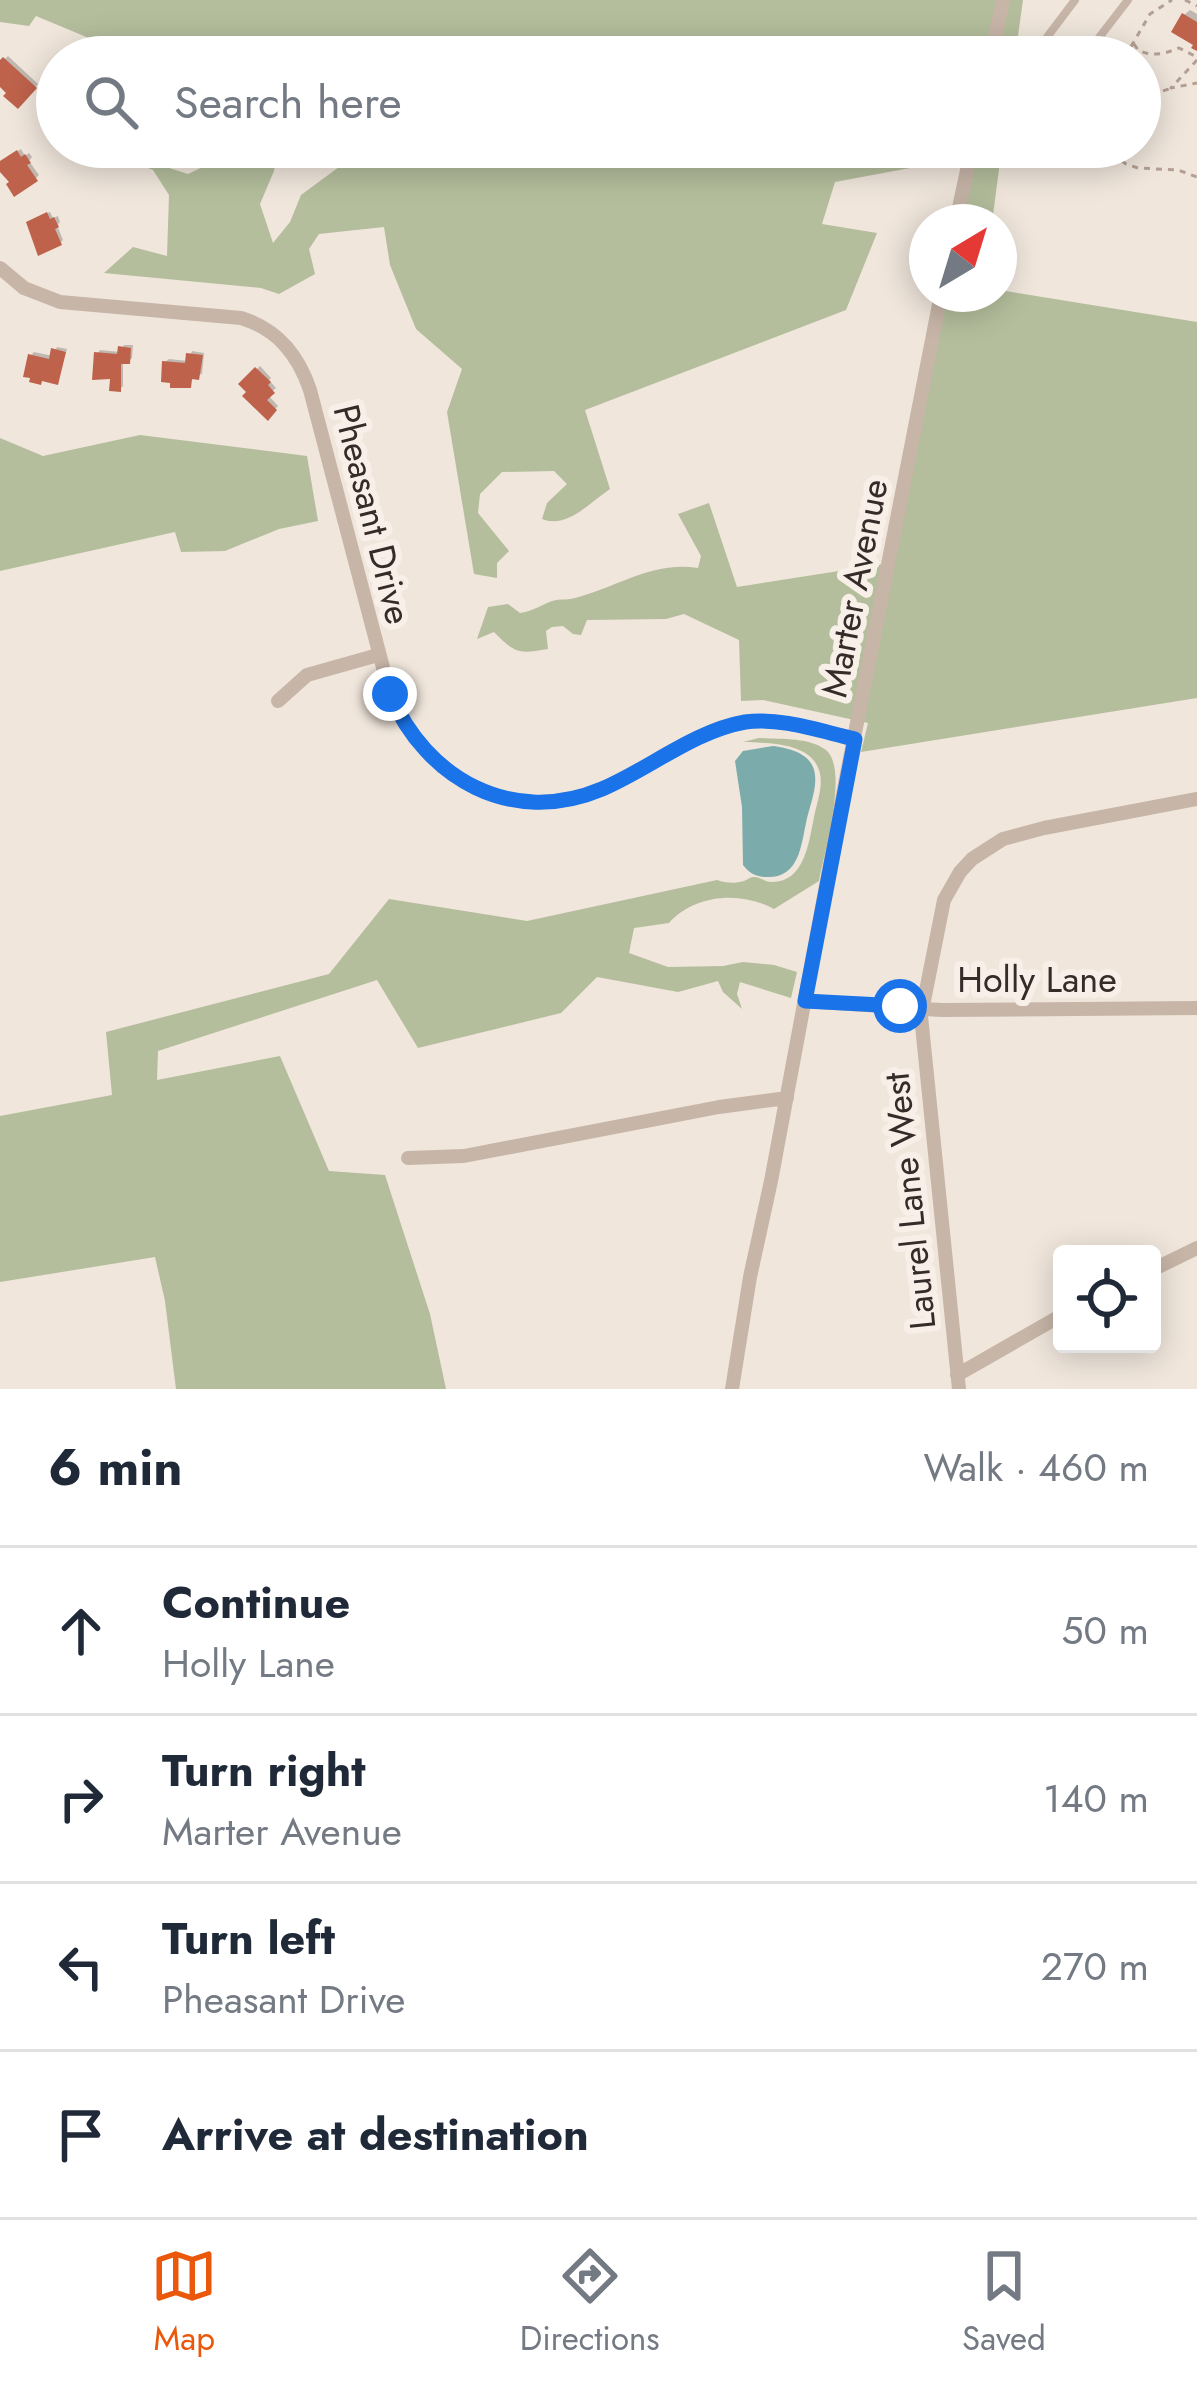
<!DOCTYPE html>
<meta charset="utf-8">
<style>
body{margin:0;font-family:Jost,sans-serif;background:#f6f6f7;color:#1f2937}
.controls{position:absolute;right:36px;bottom:36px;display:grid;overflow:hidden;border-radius:12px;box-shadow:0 6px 30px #0003}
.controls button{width:108px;height:108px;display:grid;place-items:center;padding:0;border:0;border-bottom:3px solid #e0e1e3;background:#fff;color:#1f2937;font:60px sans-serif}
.compass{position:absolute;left:909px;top:204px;width:108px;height:108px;border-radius:50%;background:#fff;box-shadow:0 6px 30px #0003;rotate:38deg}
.stop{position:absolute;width:36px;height:36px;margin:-27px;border:9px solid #1a73e8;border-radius:50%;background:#fff}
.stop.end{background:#1a73e8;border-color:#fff;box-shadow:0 3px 12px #0008}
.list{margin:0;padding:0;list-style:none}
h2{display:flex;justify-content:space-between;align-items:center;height:156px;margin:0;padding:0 48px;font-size:51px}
h2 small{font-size:39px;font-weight:400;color:#747a83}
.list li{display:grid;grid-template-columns:78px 1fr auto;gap:36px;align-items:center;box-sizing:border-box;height:168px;padding:0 48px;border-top:3px solid #e0e1e3}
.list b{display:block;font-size:45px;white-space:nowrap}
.list p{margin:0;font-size:39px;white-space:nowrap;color:#747a83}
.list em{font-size:39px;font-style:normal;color:#747a83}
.icon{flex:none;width:66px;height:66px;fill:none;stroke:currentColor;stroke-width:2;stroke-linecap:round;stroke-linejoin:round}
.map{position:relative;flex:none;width:1197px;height:1389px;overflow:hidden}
.search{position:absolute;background:#fff;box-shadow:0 6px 30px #0003;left:36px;right:36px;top:36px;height:132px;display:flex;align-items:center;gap:30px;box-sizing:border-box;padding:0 42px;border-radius:66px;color:#747a83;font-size:45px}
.sheet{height:828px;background:#fff}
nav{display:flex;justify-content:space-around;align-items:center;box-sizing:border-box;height:168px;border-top:3px solid #e0e1e3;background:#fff;font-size:33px;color:#747a83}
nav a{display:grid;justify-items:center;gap:6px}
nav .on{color:#ea580c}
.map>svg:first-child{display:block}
.green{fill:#b4be9c}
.water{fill:#7cabab}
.shadow{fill:#0003}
.building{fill:#be624b}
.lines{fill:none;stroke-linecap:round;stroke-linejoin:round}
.path{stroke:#b39f93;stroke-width:3;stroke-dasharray:6 6;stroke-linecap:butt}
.lane{stroke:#c7b5a8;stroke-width:8}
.street{stroke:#c7b5a8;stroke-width:14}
.route{stroke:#1a73e8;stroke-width:15}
.labels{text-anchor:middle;stroke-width:12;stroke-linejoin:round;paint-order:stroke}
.street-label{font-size:36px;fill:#352b28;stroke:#f8f0e8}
</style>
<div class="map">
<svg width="1197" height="1389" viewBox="0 0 1197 1389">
<rect width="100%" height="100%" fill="#f0e6dc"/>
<!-- green -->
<path class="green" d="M0 0H1023L1015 57H172L140 44 120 51 36 16 29 26 0 22Z
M142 147H148L163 166 188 174 244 147H254L263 159 278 148 274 171 260 204 273 243 290 222 301 195 362 150V147H1002L992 222H958L969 157 835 182 822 224 877 233 846 310 585 410 610 489C589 503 567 529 542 519L547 503 567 484 554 471 502 472 480 494 478 513 509 551 497 563V578L474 574 447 412 462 369 416 329 390 265 384 227 319 234 309 249 315 274 279 294 261 288 104 273 133 247 167 256 169 195 153 170 122 157Z
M999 290 1197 322V698L861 752 868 723 763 700 741 701 739 640 684 614 666 619 587 620 581 635 573 634 563 626 552 627 546 631 548 649C518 654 516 654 494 632L477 639 488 607 508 604 520 613C535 611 543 603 556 600 562 599 569 600 575 598 618 587 652 561 698 568L701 556 678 514 709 503 737 587 890 563 943 294H999Z
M140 435 307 456 318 521 279 529 225 551 181 552 175 532 0 571V438L43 456Z
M759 738C779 739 810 737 826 750 849 769 824 853 819 881L774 909C741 891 695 894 669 923L634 928 629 953 668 967 723 966 743 962 774 965 797 972 791 998 740 982 737 994 742 1009 723 992 718 981 678 992 597 977 561 1013 418 1048 377 980 158 1051 157 1080 280 1056 329 1171 385 1175 430 1314 446 1389H176L165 1301 155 1257 0 1282V1116L112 1095 106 1032 329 974 389 899 527 921 717 880C726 883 734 884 744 881 747 880 750 877 753 877 759 876 765 882 771 882 805 883 809 841 814 817 817 802 824 785 819 770 810 742 767 743 743 742Z"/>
<!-- water -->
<path class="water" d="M773 746C787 748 807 752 813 767 820 784 809 806 806 823 801 846 799 878 767 877 756 877 749 873 743 865L742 807 735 761 743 751Z"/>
<!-- shadow -->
<path class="shadow" d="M1190 10 1197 14V44L1184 15Z
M8 56 38 84 18 105 0 80V64Z
M21 149 25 156 29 153 32 157 29 161 39 175 36 178 13 182 4 160Z
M50 212 53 218 58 216 60 222 57 225 63 240 60 243 33 220Z
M124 345H133L132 358 129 361H123V386L120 389 97 354 100 350 120 352Z
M57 347 67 349 57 382 44 378 31 355 34 352 53 356Z
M192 351 204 353 202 374 194 376 190 385 165 362 169 359 188 361Z
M260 366 271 378 269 380 276 388 268 395 278 406 268 417 242 384Z"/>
<!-- building -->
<path class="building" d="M1182 13 1197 22V51L1191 48 1193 45 1171 32Z
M3 57 37 88 18 109 3 96 6 93 0 87V60Z
M17 150 21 157 25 154 31 163 27 165 38 181 14 197 6 184 9 182 0 172V161Z
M47 212 50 219 54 217 59 227 55 229 62 245 38 256 26 222Z
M118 346 131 348 130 364H121V392L109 391 110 379 92 380 94 352 117 354Z
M51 348 66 352 58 385 42 381 41 385 29 382 30 378 23 377 28 354 49 359Z
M186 353 203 355 199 380 192 379 191 388H170V383L161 382 162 361 185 363Z
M255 367 271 382 268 385 275 393 267 400 277 410 268 421 242 396 246 392 238 384Z"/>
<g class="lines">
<!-- path -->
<path class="path" d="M1185 0 1197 6
M1134 44 1138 50C1152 57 1164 54 1179 48L1197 57
M1125 57 1150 14 1172 0
M1197 60 1171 88 1197 83
M1140 98 1169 89
M1102 147 1126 164 1138 168 1178 170 1197 177"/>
<!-- lane -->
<path class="lane" d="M1032 57 1075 0
M1084 57 1128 0"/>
<!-- street -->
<path class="street" d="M991 57 1003 0
M956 222 972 147
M0 268 24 288 60 302 241 318C277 329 298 354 310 390L390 694C426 779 512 827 602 789 649 769 694 731 745 722 780 717 820 731 855 739
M278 701 307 675 378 655
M805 1001 941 1010 1197 1008
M408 1158 464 1156 719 1107 787 1098
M1152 1270 1197 1248
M957 1375 1062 1315
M732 1389 750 1277 771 1181 845 784 941 294
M959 1389 921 1016 944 900 960 872 972 859 1003 839 1044 828 1197 799"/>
</g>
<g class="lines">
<!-- route -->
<path class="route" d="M390 694C426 779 512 827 602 789 649 769 694 731 745 722 780 717 820 731 855 739L805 1001 900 1006"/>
</g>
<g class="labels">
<!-- street labels -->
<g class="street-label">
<text transform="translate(373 514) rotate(76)" y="13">Pheasant Drive</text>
<text transform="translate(854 588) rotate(-79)" y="13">Marter Avenue</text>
<text x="1037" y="992">Holly Lane</text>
<text transform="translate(909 1201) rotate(-96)" y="13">Laurel Lane West</text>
</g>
</g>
</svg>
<div class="controls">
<button><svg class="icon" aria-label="locate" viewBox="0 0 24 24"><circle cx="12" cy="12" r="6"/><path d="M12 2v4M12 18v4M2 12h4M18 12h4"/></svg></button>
</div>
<svg class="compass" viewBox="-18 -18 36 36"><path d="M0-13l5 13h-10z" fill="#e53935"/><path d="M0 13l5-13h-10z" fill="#747a83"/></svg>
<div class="stop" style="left:900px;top:1006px"></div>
<div class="stop end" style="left:390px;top:694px"></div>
<div class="search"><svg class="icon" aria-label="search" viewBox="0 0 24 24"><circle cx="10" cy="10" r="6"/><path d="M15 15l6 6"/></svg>Search here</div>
</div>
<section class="sheet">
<h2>6 min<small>Walk · 460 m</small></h2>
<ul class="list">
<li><svg class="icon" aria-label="ahead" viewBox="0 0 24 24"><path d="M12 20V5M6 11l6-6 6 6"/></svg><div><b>Continue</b><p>Holly Lane</p></div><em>50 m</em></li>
<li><svg class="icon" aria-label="right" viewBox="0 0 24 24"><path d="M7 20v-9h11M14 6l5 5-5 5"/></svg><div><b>Turn right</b><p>Marter Avenue</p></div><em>140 m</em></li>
<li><svg class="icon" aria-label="left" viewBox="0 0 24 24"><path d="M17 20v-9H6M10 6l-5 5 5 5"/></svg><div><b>Turn left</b><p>Pheasant Drive</p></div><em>270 m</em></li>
<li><svg class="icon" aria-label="arrive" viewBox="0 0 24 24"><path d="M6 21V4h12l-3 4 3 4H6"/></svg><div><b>Arrive at destination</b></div></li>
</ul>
</section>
<nav>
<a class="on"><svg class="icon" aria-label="map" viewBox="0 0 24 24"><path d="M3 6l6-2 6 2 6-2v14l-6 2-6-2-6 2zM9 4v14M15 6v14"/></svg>Map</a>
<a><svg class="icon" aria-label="directions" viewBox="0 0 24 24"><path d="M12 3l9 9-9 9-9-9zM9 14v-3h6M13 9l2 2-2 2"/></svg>Directions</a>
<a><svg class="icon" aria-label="saved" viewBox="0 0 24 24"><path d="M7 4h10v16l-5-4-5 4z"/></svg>Saved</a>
</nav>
